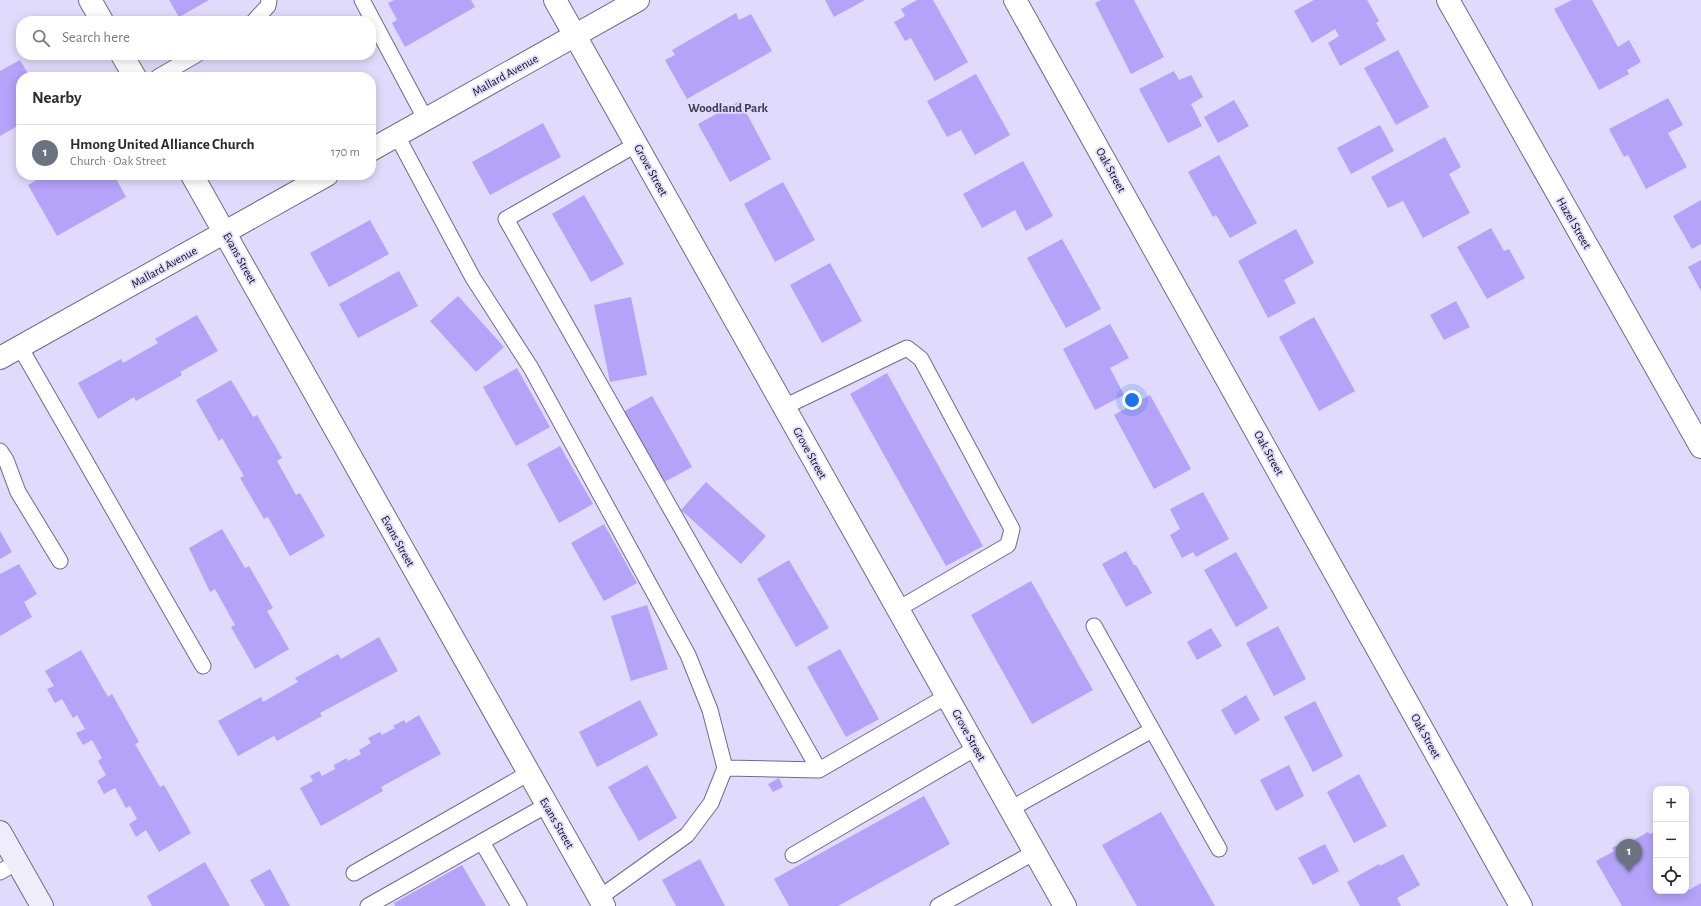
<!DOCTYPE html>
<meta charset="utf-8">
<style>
body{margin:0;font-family:"Alegreya Sans",sans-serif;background:#f2f2f3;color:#2b2b33}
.controls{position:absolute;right:12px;bottom:12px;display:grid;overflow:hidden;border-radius:8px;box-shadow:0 2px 10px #0003}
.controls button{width:36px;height:36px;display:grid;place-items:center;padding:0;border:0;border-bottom:1px solid #e1e1e2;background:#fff;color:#2b2b33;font:20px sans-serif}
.you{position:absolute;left:1132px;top:400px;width:14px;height:14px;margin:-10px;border:3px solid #fff;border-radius:50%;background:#1a73e8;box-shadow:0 0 0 6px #1a73e833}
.badge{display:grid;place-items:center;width:26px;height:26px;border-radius:50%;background:#db2777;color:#fff;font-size:13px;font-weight:700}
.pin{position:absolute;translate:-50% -33px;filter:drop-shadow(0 1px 2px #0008)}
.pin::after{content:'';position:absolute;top:21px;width:14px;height:12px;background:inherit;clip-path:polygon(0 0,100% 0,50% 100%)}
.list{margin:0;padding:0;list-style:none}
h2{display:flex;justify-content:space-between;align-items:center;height:52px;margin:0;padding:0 16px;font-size:17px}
h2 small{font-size:13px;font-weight:400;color:#7c7c81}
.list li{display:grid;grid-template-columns:26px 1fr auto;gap:12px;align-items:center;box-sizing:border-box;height:56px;padding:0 16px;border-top:1px solid #e1e1e2}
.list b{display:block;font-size:15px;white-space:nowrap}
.list p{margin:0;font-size:13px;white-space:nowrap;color:#7c7c81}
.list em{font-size:13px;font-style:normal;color:#7c7c81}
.icon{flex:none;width:22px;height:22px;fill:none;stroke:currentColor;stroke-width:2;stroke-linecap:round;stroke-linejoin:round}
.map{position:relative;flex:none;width:1701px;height:906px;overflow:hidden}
.search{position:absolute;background:#fff;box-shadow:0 2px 10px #0003;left:16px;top:16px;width:360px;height:44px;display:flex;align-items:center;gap:10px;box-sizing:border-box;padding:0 14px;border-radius:16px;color:#7c7c81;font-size:15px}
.panel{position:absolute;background:#fff;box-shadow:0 2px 10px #0003;left:16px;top:72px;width:360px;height:108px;border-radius:16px}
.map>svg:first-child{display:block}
.building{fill:#b5a2f9}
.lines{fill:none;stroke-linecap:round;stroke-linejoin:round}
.lane-casing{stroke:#716b89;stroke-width:17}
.street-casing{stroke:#716b89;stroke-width:24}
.secondary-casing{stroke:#716b89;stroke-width:24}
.lane{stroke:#fff;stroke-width:15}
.street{stroke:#fff;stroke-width:22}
.secondary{stroke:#f0edfb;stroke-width:22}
.labels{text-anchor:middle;stroke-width:3.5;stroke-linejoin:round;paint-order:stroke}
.street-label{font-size:12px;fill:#16141f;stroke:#e0dafc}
.neighbourhood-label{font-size:13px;font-weight:bold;fill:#403a55;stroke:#e0dafc}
</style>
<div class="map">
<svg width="1701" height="906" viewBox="0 0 1701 906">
<rect width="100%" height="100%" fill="#e0dafc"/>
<!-- building -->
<path class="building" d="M169 0H209L179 17Z
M394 0H471L475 7 405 47 392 23 397 20 388 3Z
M825 0H865L834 17Z
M917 0H933L968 62 935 81 911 38 905 41 894 22 905 16 901 9Z
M1101 0H1134L1164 57 1131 74 1095 3Z
M1314 0H1367L1379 21 1376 23 1386 40 1340 66 1328 43 1339 36 1335 29 1312 43 1294 11Z
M1572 0H1592L1618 47 1629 40 1641 62 1627 70 1629 74 1599 90 1554 9Z
M736 13 739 20 751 14 772 51 687 99 665 60 675 55 672 50Z
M1398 50 1429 107 1396 125 1364 68Z
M20 60 30 77H21V124L0 136V71Z
M1174 71 1179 80 1191 75 1203 97 1191 104 1202 126 1168 143 1139 89Z
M976 74 1010 135 975 155 961 130 947 137 927 101Z
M1668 98 1683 125 1668 133 1687 167 1646 189 1628 155 1624 157 1609 129Z
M1234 100 1249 126 1218 143 1204 117Z
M740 101 771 159 730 182 698 124Z
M543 123 561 157 490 195 472 162Z
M1380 125 1394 151 1351 174 1337 148Z
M1445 137 1461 167 1449 174 1470 213 1423 238 1403 201 1388 208 1371 177Z
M1219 155 1257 223 1230 238 1216 215 1213 217 1188 172Z
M1023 161 1053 216 1026 231 1015 210 982 228 963 194Z
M46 175H114L126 197 57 236 28 185Z
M783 182 815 240 775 262 744 204Z
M584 195 624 264 591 282 552 214Z
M1701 200V244L1692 249 1673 216Z
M370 220 389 254 329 287 310 253Z
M1491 228 1504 251 1509 249 1525 278 1487 299 1457 247Z
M1296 229 1314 263 1284 280 1296 303 1268 318 1238 261Z
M1062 239 1101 309 1066 328 1027 258Z
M1701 260V291L1688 267Z
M830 263 862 321 822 343 790 285Z
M399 271 418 306 358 338 339 304Z
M458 296 504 347 476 372 430 321Z
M631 297 647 375 610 382 594 305Z
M1456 301 1470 327 1444 340 1430 315Z
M197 315 218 351 180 372 182 375 136 401 134 397 98 419 78 383 121 359 123 363 158 343 155 339Z
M1314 317 1355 391 1319 411 1279 337Z
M1110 324 1129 358 1110 368 1124 395 1095 410 1063 349Z
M517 368 550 427 516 446 483 387Z
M887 373 983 546 946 566 850 394Z
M231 380 253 417 257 415 282 458 277 461 296 495 300 493 325 536 290 556 268 517 264 519 240 478 244 476 222 438 219 441 196 400Z
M1150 395 1191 469 1154 489 1114 415Z
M652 396 692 467 659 485 619 414Z
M560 446 593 504 559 523 527 464Z
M706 482 766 536 741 564 681 510Z
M1203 492 1229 539 1196 557 1193 552 1182 558 1170 535 1180 529 1170 509Z
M604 524 637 583 604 601 571 543Z
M222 529 245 568 249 566 273 608 267 611 289 649 255 669 231 627 235 625 215 589 210 592 189 548Z
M0 531 12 552 0 559Z
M1126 551 1134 565H1136L1152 593 1126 607 1102 564Z
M1236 552 1268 608 1236 627 1204 570Z
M789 560 829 628 796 647 757 579Z
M19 564 37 594 24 602 32 617 0 636V574Z
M1031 581 1093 690 1032 724 971 615Z
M647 605 668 669 631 681 611 616Z
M1278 626 1306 679 1274 696 1246 643Z
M1211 628 1222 646 1197 660 1187 642Z
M379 637 398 671 320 713 322 716 277 741 274 736 238 756 218 721 261 697 263 702 298 682 295 678 338 654 341 659Z
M840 649 879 719 846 737 807 667Z
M81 650 108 697 112 694 139 742 135 744 160 787 164 785 191 833 159 852 146 830 136 837 129 824 137 819 130 806 126 808 115 788 104 794 97 781 106 775 98 761 102 758 92 740 83 745 76 733 85 729 77 715 73 718 62 699 55 703 47 689 54 686 45 671Z
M1246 695 1260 720 1235 735 1221 710Z
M640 700 658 735 597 767 579 732Z
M1315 701 1343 756 1313 772 1284 717Z
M419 715 441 754 381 787 383 791 321 826 300 788 313 781 310 776 319 771 322 776 335 769 334 765 347 758 348 761 361 754 359 750 371 743 368 738 380 732 382 735 395 728 393 726 404 720 406 723Z
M647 765 677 818 639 841 608 787Z
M1289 765 1304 796 1276 811 1260 780Z
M1359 774 1387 826 1354 843 1327 792Z
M779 778 783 787 773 792 768 784Z
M924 796 950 844 838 906H789L774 879Z
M1161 812 1215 906H1137L1102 845Z
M1655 831 1656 891H1686V885L1689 890 1701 883V906H1622L1596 861 1614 851 1612 848 1629 839 1630 842 1648 832 1650 834Z
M1325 844 1339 871 1313 885 1298 858Z
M1403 854 1420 885 1397 898 1401 906H1360L1347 882 1379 864 1380 866Z
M700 859 725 906H676L662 880Z
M205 862 230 906H152L147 896Z
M462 865 486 906H395L394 903Z
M270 869 290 906H265L250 880Z"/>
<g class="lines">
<defs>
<path id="lane" d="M362 0 426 120
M254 21 268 6 269 0
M158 77 196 55
M397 136 473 278 531 368 688 655 710 710 725 768
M637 144 506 219 819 770
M20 347 203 666
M784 407 907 348 921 359 1012 529 1008 545 898 609
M0 451 6 460 18 492 60 561
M1094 626 1219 849
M1010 809 1152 730
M482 842 519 906
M793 855 976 748
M0 872 17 862
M354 873 529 773
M599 898 687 835 711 803 725 768 819 770 947 696
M368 906 547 805
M938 906 1035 852"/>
<path id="street" d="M90 0 102 21
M555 0 1065 906
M1015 0 1521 906
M1448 0 1701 447
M122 55 135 77
M371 150 638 0
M192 175 604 906
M0 358 327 175"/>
<path id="secondary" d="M0 832 42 906"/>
</defs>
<!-- lane casing -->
<use href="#lane" class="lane-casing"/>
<!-- street casing -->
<use href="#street" class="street-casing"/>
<!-- secondary casing -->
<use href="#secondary" class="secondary-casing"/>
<!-- lane -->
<use href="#lane" class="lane"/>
<!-- street -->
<use href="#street" class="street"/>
<!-- secondary -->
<use href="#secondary" class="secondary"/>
</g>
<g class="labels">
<!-- street labels -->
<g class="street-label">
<text transform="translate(505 75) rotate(-29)" y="4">Mallard Avenue</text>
<text transform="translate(651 170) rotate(61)" y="4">Grove Street</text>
<text transform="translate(1111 170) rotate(61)" y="4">Oak Street</text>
<text transform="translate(1574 223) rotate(60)" y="4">Hazel Street</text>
<text transform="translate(240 258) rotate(61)" y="4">Evans Street</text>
<text transform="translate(164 267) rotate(-29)" y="4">Mallard Avenue</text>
<text transform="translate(810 453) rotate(61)" y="4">Grove Street</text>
<text transform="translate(1269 453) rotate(61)" y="4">Oak Street</text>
<text transform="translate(398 541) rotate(61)" y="4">Evans Street</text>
<text transform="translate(969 735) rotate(61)" y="4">Grove Street</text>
<text transform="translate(1426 736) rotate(61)" y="4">Oak Street</text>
<text transform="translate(557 823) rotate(60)" y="4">Evans Street</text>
</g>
<!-- neighbourhood labels -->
<g class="neighbourhood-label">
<text x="728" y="112">Woodland Park</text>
</g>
</g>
</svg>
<div class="controls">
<button>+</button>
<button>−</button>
<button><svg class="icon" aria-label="locate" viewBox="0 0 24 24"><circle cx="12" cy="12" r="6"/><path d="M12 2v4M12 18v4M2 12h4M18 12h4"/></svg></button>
</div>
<div class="you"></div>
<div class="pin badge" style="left:1629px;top:872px;background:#6b7280">1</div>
<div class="search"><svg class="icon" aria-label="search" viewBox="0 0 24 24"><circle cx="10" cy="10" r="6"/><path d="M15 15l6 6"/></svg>Search here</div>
<section class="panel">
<h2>Nearby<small></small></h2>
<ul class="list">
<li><span class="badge" style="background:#6b7280">1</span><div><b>Hmong United Alliance Church</b><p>Church · Oak Street</p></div><em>170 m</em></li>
</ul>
</section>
</div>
